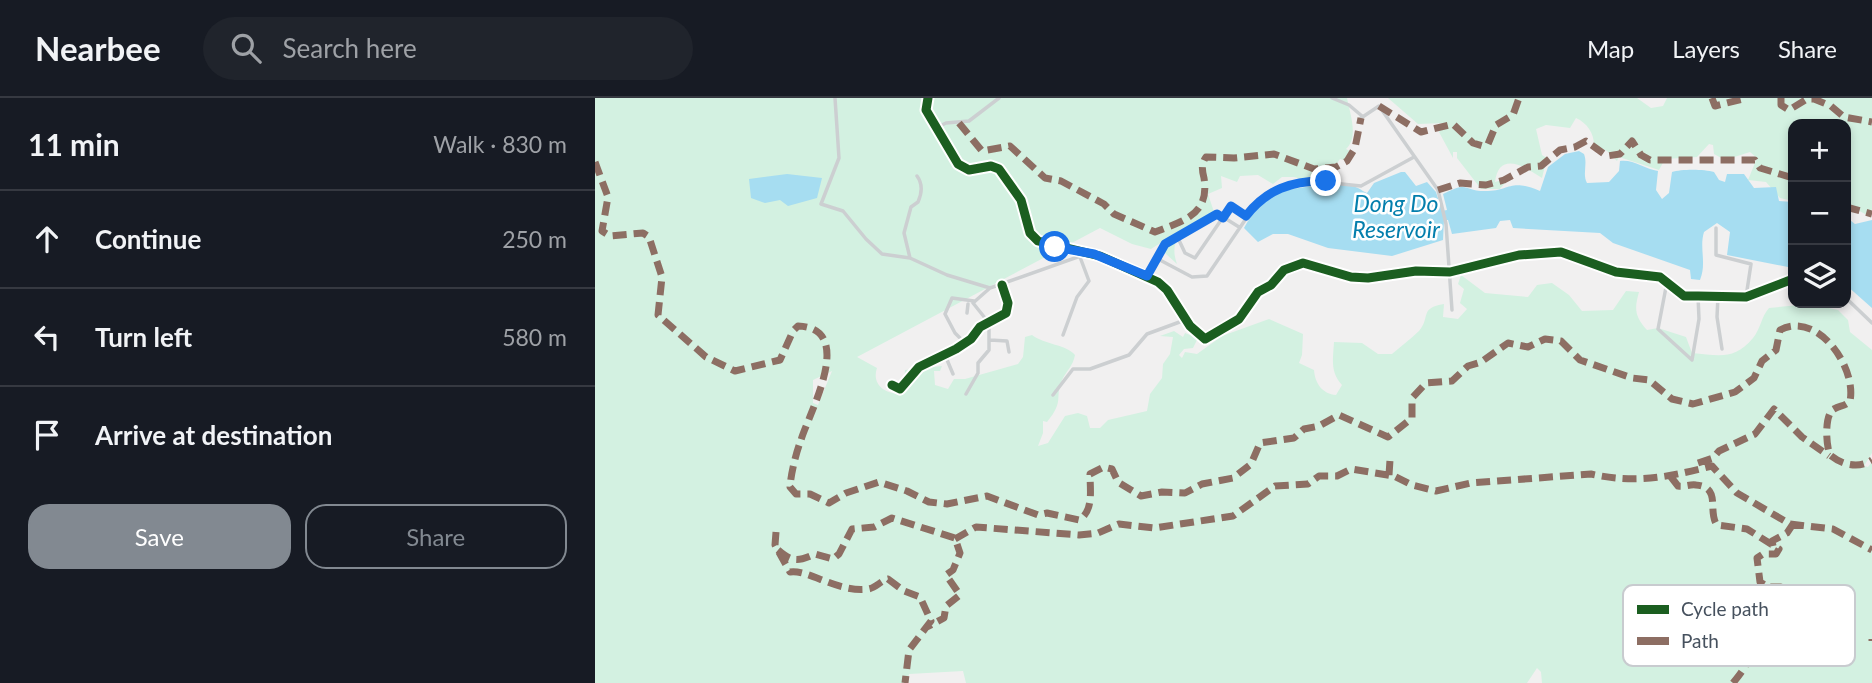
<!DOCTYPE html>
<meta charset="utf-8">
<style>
body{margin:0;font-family:Lato,sans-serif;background:#20242c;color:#f1f3f6}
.controls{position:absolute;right:21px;top:21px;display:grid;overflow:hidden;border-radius:14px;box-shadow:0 4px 10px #0003}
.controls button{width:63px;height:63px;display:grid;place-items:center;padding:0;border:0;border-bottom:2px solid #363941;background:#171b24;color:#f1f3f6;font:35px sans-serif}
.stop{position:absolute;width:21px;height:21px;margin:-16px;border:5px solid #1a73e8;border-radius:50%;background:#fff}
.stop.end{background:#1a73e8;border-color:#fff;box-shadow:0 2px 7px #0008}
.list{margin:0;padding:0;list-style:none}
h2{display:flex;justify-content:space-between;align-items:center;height:91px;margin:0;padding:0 28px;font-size:30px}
h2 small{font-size:23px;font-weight:400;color:#9ea1a6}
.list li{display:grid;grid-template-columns:46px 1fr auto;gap:21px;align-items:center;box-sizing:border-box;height:98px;padding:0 28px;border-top:2px solid #363941}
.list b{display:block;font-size:26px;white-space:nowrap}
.list em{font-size:23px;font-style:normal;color:#9ea1a6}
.actions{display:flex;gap:14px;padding:21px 28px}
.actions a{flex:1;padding:16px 0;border:2px solid #828991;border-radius:21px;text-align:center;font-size:24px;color:#828991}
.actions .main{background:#828991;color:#fff}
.icon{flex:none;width:38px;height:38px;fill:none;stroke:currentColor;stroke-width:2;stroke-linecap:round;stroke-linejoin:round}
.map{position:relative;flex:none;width:1277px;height:585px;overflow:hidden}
header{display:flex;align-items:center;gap:42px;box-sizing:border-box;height:98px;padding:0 35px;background:#171b24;border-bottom:2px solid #363941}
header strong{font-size:33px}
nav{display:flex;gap:38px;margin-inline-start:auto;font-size:24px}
.search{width:490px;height:63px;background:#20242c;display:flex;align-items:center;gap:18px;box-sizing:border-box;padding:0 24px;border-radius:38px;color:#9ea1a6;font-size:26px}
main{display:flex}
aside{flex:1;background:#171b24}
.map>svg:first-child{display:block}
.green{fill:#d3f1e1;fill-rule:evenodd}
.water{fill:#a6ddf1}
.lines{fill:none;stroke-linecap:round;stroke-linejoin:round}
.minor{stroke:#cccfd1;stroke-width:3.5}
.quiet{stroke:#8d6e63;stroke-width:7;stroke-dasharray:14 7;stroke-linecap:butt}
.cycleway-casing{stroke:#fff;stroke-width:13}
.cycleway{stroke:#1b5e20;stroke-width:9}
.route{stroke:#1a73e8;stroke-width:9}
.labels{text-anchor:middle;stroke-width:5;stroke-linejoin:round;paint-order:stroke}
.water-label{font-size:23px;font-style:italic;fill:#047fad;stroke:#fff}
.key{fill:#fff;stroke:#c8cbcf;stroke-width:2}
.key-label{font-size:19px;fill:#46515e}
</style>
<header>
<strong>Nearbee</strong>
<div class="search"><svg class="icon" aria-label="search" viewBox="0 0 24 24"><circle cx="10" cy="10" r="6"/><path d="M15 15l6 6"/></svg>Search here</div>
<nav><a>Map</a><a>Layers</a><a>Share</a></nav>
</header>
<main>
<aside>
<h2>11 min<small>Walk · 830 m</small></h2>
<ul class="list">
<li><svg class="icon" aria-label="ahead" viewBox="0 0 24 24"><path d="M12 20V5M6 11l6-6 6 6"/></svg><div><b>Continue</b></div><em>250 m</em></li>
<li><svg class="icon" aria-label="left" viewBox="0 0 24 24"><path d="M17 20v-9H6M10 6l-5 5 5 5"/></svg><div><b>Turn left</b></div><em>580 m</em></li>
<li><svg class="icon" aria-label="arrive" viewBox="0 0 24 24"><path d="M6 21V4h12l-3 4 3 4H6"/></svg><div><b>Arrive at destination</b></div></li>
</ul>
<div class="actions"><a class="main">Save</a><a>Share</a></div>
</aside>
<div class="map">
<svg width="1277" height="585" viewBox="0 0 1277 585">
<rect width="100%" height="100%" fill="#f1f0f0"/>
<!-- green -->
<path class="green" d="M0 0H752C755 16 764 39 751 51L755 53 749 62 745 61 733 78 728 77 725 86 699 79H687L678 86 663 77 645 78 642 84 626 78 627 90 613 96 619 114C602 133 570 132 582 166L570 155 567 144 556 151 537 146 505 130 262 259 282 270C276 288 292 297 308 296L310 272 347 268 345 273H339L340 287 353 291 359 281H370L423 266 428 259 430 239 437 237C450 247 471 246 480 257 478 268 472 272 467 282 459 301 470 302 452 324L448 323V335L443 348 453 345 470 318 483 315 492 318 495 330H505L513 322 552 313 555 296 567 280 568 266 575 256 578 239 565 238 579 233 588 239 590 235 603 240 598 250 589 251 584 257 587 260 590 254 602 256 627 238 674 221 708 236 707 257 704 265 719 272C720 286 728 296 741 297L747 287C735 274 738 261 739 244L767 245 783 256H797C806 248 816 241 824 233 836 219 824 210 849 206L848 219 863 221 872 211 865 205 869 191 863 186 866 177 890 195 933 199 942 187 957 185 974 197 987 213 1018 212 1031 193 1044 194C1039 211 1040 219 1052 232L1063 230 1091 239 1097 255C1123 257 1139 263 1158 240 1166 230 1166 219 1174 210L1215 206 1243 212 1253 222 1255 234 1277 252V355L1269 368 1273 369 1277 364V585H947L946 574 942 570 932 585H371L368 573 314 576 312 585H0ZM237 273 223 307 218 305V282Z
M793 0H1042L1056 10 1068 8 1072 0H1277V111L1274 118 1251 106V26H1198V77L1194 88 1198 93V103L1185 100 1171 84 1153 82 1162 60 1155 54 1130 62 1119 56 1118 47 1114 46 1102 59 1070 61 1064 72 1024 59 1022 63 1012 53 999 47C999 35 992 25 981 20L975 30 951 27 941 31 947 57 952 60 947 80C929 68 904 53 900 84L914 80 905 91H886L862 60V54H858V60L844 34 850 25 823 26Z"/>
<!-- water -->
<path class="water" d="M984 53 989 56C993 66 987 76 992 85L1014 84 1024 73 1025 63C1038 61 1050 71 1063 73L1061 92 1067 101 1074 95 1077 74C1086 71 1109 71 1119 74L1124 82 1130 84 1132 76H1149L1159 90 1181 89 1184 103 1198 104V170L1132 157 1135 134 1122 125 1109 134C1104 150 1112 165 1105 182L1096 181 1095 172 1018 145 1005 135 918 130 915 122 905 123 901 130 857 136 853 122H849L848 142 797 158 733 150 693 136H678L663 144 649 130C655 120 662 106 672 99 686 90 748 82 763 90 767 92 769 94 772 95L779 85 806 74H810L821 88 832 84 841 94 847 113 852 112 848 96C875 82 867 93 890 93 916 93 914 80 945 93L953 69 970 56Z
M192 76 227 80 222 100 193 108 185 102 170 105 156 100 154 81Z
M1251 119 1260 126 1277 122V210L1251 187Z"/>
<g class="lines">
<!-- minor -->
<path class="minor" d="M240 0 244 60 226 106 248 113 271 141 287 156 315 160 352 177 395 190 491 156
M333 0 331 12 363 66 374 72 396 68 404 71 426 102 435 135 443 143 505 158 563 184 572 192 595 228 610 241 644 221 663 194 676 187 689 172 708 165 756 179 773 180 821 173 855 174 924 157 966 154 1021 174 1065 179 1089 198H1103L1151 199 1198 181
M737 0 754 7 767 18
M766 20 784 8 843 92 851 126 857 212
M341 30 351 25 374 23 404 0
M628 119 644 129
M1121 130V157L1156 166 1151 199
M583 140 590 155 600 160 635 109 651 118
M315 160 309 135 316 109 323 104C327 95 328 86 322 78
M563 161 570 146 622 115 628 120
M553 178 563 161 597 179 612 178 663 103 682 91 718 83 766 88 819 59
M1072 184 1063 231 1097 262 1104 221 1103 198
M1123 198 1122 219 1127 251
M1251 200 1277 225
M372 215 373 206
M390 220 378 205 395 190
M468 237 482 199 494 183 485 159
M395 242 412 243 414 254
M370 245 360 235 350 216 357 200 379 203
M350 257 358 276
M297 287 305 291 324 269 361 251 376 241 385 229 411 215 413 205 407 187
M371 296 383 275V265L394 252V226
M458 297 478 271H495L534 257 552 236 590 222"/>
<!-- quiet -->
<path class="quiet" d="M1117 0 1120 8 1152 0
M1186 0V7L1194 12 1212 1H1219L1236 8 1249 19 1277 24
M784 8 826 34 858 26 878 45 888 48 893 46 901 27 918 17 924 0
M364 25 387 53 415 48 450 80 466 83 509 106 519 116 560 134C588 123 615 117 609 80 607 72 606 66 611 59L639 60 679 56 719 71 741 69 752 63 760 50 766 20
M0 64 13 99 7 133 15 138 48 135 54 139 67 179 63 217 111 259 140 273 185 262 198 233 203 228C262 230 214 315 206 342 201 355 196 375 195 389L201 396H215L234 405 251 395 284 384 312 393 334 404 352 406 392 398 443 417 452 415 484 422C499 413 495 391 495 376L509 369 517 371 523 384 546 398 567 394 590 395 607 386 638 380 656 366 665 345 699 340 709 331 724 328 744 317 793 339 817 320V300L831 285 857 283 873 268 886 264 913 245 933 249 950 241 966 243 985 262 1037 280 1054 282 1077 301 1098 306 1140 294 1159 280 1167 263 1181 252 1185 232C1222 212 1262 269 1255 303 1249 309 1245 307 1239 311 1229 316 1231 348 1235 357 1247 367 1264 371 1277 362
M843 92 865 85 891 87 909 82 933 69 946 68 965 52 980 49 991 43 1012 58 1025 56 1037 43 1046 57 1055 62H1160L1165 70 1198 80
M1251 109 1277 116
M1103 365 1118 360 1124 353 1160 336 1179 311 1207 339 1234 358
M794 377 795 362
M1076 379 1083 388C1090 389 1095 386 1101 387 1127 389 1112 413 1122 427L1152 431 1184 451 1181 456H1168L1162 460 1165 484 1173 489H1186L1189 494 1169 519
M181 434 180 447 195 474C213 471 243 495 273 491 281 490 285 483 293 481L309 493 325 499 336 523 314 552 310 585
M360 441 381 429 484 437 503 435 524 426 559 430 638 418 680 388 713 386 724 378H742L756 371 799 378 817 387 841 393 876 385 996 376C1042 386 1073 379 1117 368L1142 395 1195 426 1238 431 1277 452
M1178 448 1177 443 1192 435 1198 426
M183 452C198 465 204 463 220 456L238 461 244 456 257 431 279 429 297 420 360 440 365 455 358 472 351 477 365 497 351 508 349 520 332 529
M1277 541V543
M1138 585C1157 561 1161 555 1128 539L1127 529 1141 520 1162 523 1169 519 1167 514 1144 498V489"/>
<defs>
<path id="cycleway" d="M333 0 331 12 363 66 374 72 396 68 404 71 426 102 435 135 443 143 505 158 563 184 572 192 595 228 610 241 644 221 663 194 676 187 689 172 708 165 756 179 773 180 821 173 855 174 924 157 966 154 1021 174 1065 179 1089 198H1103L1151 199 1198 181
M297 287 305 291 324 269 361 251 376 241 385 229 411 215 413 205 407 187"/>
</defs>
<!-- cycleway casing -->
<use href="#cycleway" class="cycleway-casing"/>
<!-- cycleway -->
<use href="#cycleway" class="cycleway"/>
</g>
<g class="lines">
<!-- route -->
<path class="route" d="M460 149 499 156 552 178 570 146 622 116 628 120 636 108 651 118C671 92 697 82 731 83"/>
</g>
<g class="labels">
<!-- water labels -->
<g class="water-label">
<text x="801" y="114">Dong Do<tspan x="801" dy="26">Reservoir</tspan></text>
</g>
</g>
<!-- legend -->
<rect x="1028" y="487" width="232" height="81" rx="10" class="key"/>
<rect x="1042" y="507" width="32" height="9" fill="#1b5e20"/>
<rect x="1042" y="539" width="32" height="8" fill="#8d6e63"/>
<g class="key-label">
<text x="1086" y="518">Cycle path</text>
<text x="1086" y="550">Path</text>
</g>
</svg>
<div class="controls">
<button>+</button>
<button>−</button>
<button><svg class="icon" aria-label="layers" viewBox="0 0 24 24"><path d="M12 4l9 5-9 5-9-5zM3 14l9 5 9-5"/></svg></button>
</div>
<div class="stop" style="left:460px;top:149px"></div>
<div class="stop end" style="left:731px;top:83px"></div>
</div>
</main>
